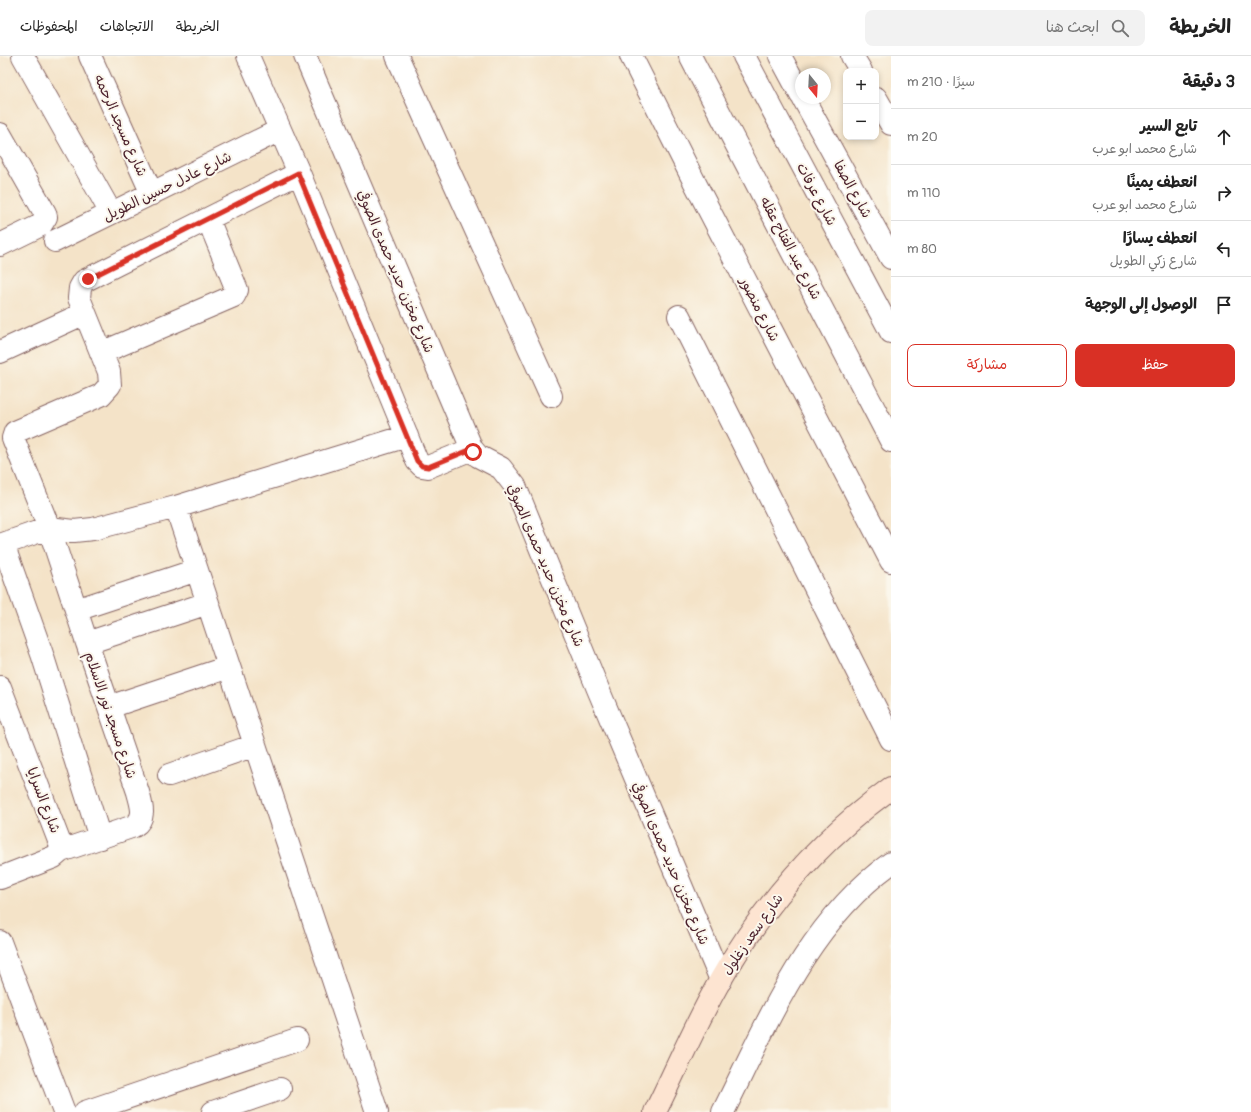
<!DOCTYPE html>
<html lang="ar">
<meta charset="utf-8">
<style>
body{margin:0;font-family:Pangolin,"Playpen Sans Arabic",sans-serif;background:#f2f2f2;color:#222;direction:rtl}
.controls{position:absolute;right:12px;top:12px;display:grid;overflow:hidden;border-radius:8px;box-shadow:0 2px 6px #0003}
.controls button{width:36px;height:36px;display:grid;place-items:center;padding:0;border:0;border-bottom:1px solid #e0e0e0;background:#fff;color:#222;font:20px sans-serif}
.compass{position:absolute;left:795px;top:12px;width:36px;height:36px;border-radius:50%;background:#fff;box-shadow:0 2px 6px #0003;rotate:162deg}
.stop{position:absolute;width:12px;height:12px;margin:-9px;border:3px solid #d93025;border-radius:50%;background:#fff}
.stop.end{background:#d93025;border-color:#fff;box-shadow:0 1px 4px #0008}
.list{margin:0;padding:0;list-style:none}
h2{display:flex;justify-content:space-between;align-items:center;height:52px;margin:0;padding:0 16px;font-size:17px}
h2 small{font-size:13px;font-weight:400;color:#767676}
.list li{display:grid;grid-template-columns:26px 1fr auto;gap:12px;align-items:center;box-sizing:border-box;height:56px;padding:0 16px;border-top:1px solid #e0e0e0}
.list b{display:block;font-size:15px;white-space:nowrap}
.list p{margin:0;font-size:13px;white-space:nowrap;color:#767676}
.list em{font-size:13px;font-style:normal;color:#767676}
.actions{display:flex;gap:8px;padding:12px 16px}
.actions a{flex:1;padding:9px 0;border:1px solid #d93025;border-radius:8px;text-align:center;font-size:14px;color:#d93025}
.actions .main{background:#d93025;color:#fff}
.icon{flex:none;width:22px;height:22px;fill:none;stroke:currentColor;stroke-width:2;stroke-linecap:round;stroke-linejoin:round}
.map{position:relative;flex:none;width:891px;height:1056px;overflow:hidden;direction:ltr}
header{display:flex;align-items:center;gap:24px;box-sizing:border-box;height:56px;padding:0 20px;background:#fff;border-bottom:1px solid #e0e0e0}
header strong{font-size:19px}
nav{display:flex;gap:22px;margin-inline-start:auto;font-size:14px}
.search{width:280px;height:36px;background:#f2f2f2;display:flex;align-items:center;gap:10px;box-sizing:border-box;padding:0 14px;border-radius:8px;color:#767676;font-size:15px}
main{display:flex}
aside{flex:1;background:#fff}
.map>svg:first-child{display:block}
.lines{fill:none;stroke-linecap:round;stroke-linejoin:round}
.street-casing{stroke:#866462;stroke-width:24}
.secondary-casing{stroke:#866462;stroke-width:24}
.street{stroke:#fff;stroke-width:22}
.secondary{stroke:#fde4d1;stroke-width:22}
.route{stroke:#d93025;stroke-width:5}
.labels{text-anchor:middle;stroke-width:4;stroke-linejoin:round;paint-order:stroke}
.street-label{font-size:14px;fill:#4a1f2b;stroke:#fbf7ec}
</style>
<header>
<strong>الخريطة</strong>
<div class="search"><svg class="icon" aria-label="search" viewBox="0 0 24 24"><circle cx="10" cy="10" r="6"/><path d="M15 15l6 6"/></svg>ابحث هنا</div>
<nav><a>الخريطة</a><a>الاتجاهات</a><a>المحفوظات</a></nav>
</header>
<main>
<aside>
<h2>3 دقيقة<small>سيرًا · 210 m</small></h2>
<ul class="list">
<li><svg class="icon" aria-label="ahead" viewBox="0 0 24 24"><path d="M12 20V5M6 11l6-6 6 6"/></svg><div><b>تابع السير</b><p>شارع محمد ابو عرب</p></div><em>20 m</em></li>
<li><svg class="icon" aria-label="right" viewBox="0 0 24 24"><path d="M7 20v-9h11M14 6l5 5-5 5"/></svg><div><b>انعطف يمينًا</b><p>شارع محمد ابو عرب</p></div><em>110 m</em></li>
<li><svg class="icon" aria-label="left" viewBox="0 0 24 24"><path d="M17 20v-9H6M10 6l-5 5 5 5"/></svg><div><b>انعطف يسارًا</b><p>شارع زكي الطويل</p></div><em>80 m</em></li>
<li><svg class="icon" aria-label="arrive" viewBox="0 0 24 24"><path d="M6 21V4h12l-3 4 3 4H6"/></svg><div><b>الوصول إلى الوجهة</b></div></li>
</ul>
<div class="actions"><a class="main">حفظ</a><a>مشاركة</a></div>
</aside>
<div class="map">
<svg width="891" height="1056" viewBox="0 0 891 1056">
<rect width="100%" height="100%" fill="#fbf7ec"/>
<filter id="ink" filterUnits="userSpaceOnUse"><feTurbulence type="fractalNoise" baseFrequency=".025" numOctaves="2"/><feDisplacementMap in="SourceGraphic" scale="8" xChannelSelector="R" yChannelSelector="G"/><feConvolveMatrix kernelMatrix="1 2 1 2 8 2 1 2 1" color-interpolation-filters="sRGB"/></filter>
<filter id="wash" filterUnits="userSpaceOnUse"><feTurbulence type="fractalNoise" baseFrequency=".012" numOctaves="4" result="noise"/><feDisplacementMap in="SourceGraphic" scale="16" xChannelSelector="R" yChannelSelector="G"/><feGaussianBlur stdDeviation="0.9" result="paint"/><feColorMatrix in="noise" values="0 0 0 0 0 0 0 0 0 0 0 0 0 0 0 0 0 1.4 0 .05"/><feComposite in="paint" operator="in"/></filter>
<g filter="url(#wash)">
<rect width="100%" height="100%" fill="#f4e3c8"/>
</g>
<g filter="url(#ink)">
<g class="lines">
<defs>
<path id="street" d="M23 0 111 157
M90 0 152 138
M248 0 299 117 417 405 422 410 428 411 472 393
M305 0 472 393 478 400 501 412 515 430 598 633 721 924
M397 0 551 340
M631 0 696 129 891 505
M690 0 891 385
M744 0 891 276
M780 0 801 39
M852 0 861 15
M803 42 891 202
M876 42 891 68
M0 78 45 157 46 161 41 169 0 189
M55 185 280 74
M679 260 891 683
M0 296 85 257
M101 297 234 240 237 234 208 163
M176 451 377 1056
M3 488 42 598 100 782
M0 489 49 472 74 475 93 473 176 451 407 380
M76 554 197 514
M87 587 49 472 13 382 15 376 101 339 110 329 109 316 79 242 80 232 84 225 299 117
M0 631 61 790V795L54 801 0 822
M109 651 229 611
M169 719 255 689
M61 795 134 770C147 762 141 748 138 736L87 587 208 547
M0 886 64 1056
M85 1056 297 984
M213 1056 280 1033
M723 1056C768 966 807 867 891 807"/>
<path id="secondary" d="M655 1056C677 1012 696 966 721 923 764 848 821 783 891 732"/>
</defs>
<!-- street casing -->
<use href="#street" class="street-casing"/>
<!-- secondary casing -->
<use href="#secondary" class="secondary-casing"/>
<!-- street -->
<use href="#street" class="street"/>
<!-- secondary -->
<use href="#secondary" class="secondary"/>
</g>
</g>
<g class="lines" filter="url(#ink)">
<!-- route -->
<path class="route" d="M88 223 298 117 417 405 422 410 428 411 472 393 473 396"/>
</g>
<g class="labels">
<!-- street labels -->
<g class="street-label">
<text transform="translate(121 69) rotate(66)" y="5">شارع مسجد الرحمه</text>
<text transform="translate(167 130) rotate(-26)" y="5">شارع عادل حسين الطويل</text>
<text transform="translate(853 133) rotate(61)" y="5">شارع الصفا</text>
<text transform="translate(817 138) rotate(62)" y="5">شارع عرفات</text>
<text transform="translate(791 192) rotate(62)" y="5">شارع عبد الفتاح عقله</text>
<text transform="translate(396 215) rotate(67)" y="5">شارع مخزن حديد حمدى الصوفي</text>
<text transform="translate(760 253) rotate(63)" y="5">شارع منصور</text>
<text transform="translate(546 509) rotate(67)" y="5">شارع مخزن حديد حمدى الصوفي</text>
<text transform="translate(111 659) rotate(71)" y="5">شارع مسجد نور الاسلام</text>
<text transform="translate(44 744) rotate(69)" y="5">شارع السرايا</text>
<text transform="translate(671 807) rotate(67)" y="5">شارع مخزن حديد حمدى الصوفي</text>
<text transform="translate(752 878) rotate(-55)" y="5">شارع سعد زغلول</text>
</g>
</g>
</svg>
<div class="controls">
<button>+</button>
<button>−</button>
</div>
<svg class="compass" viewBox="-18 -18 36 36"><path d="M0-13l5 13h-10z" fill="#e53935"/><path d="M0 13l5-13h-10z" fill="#767676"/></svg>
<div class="stop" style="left:473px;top:396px"></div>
<div class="stop end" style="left:88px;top:223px"></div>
</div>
</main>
